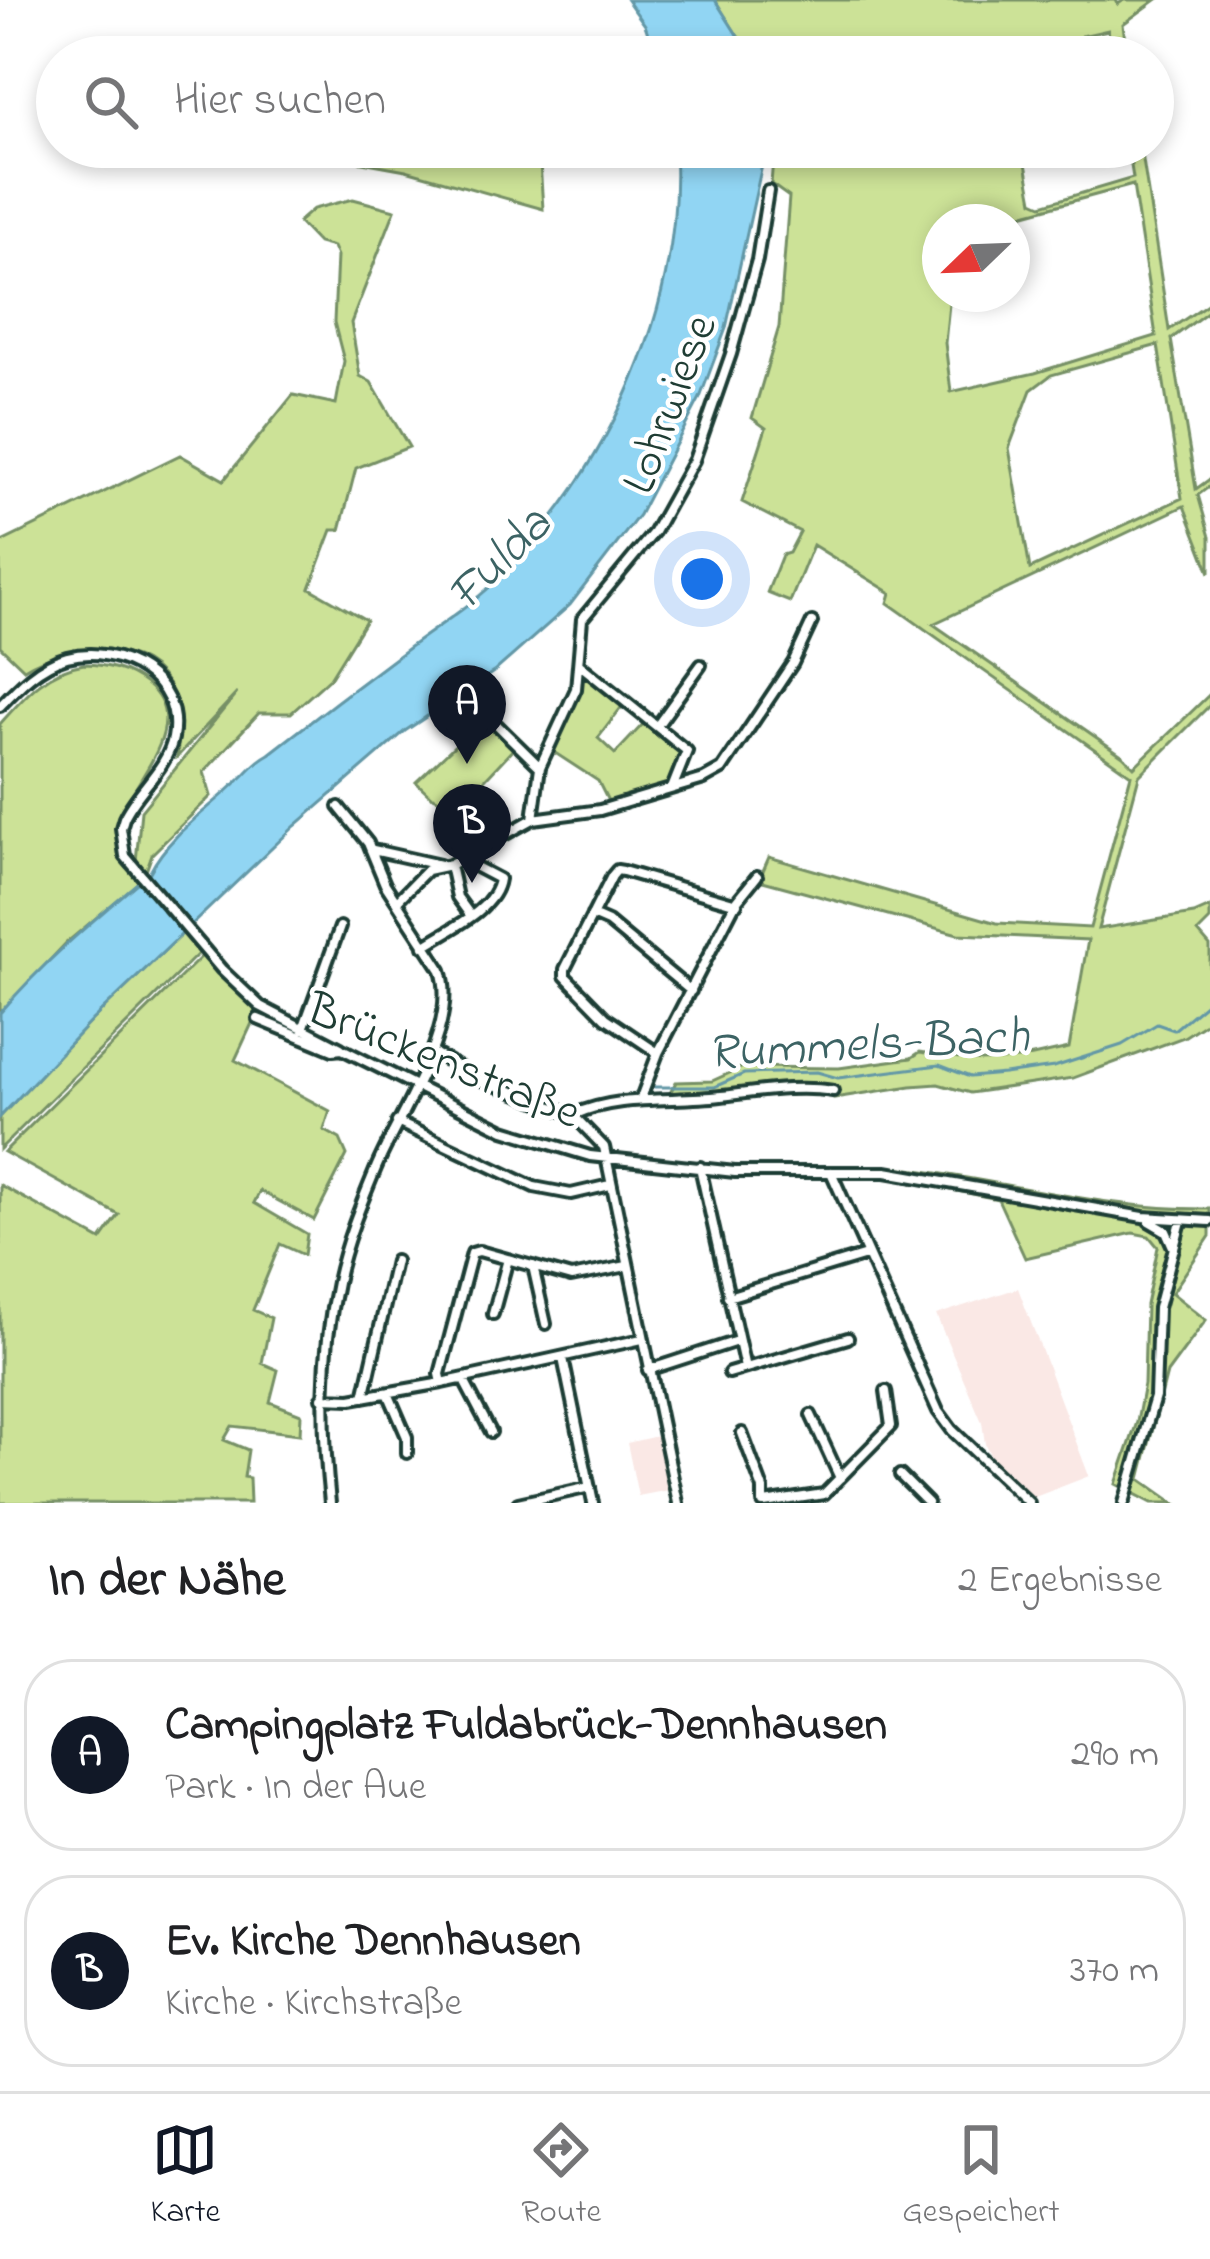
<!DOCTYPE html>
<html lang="de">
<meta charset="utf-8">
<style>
body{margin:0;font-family:"Indie Flower",sans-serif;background:#f2f2f2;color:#202124}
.compass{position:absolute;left:922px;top:204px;width:108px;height:108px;border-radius:50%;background:#fff;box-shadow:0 6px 18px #0003;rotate:247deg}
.you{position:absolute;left:702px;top:579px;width:42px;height:42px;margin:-30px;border:9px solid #fff;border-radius:50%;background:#1a73e8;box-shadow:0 0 0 18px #1a73e833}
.badge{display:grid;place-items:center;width:78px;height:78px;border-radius:50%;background:#111827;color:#fff;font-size:39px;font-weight:700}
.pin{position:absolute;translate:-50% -99px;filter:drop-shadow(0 3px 6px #0008)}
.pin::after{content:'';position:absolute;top:63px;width:42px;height:36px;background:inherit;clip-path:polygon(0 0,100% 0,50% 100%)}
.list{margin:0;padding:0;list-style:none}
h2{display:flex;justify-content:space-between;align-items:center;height:156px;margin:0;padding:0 48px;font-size:51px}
h2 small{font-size:39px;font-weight:400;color:#757577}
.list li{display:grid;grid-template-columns:78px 1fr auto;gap:36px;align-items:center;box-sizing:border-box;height:192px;margin:0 24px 24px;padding:0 24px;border:3px solid #e0e0e0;border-radius:48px}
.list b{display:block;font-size:45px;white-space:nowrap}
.list p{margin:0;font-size:39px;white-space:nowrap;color:#757577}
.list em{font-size:39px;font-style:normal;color:#757577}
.icon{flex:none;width:66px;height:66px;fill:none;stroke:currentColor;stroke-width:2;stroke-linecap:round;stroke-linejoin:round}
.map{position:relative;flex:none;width:1210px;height:1503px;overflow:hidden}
.search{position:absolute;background:#fff;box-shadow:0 6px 18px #0003;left:36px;right:36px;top:36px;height:132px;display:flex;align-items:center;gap:30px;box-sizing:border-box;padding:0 42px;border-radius:66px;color:#757577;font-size:45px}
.sheet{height:588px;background:#fff}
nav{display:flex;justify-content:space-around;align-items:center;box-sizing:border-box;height:168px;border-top:3px solid #e0e0e0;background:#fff;font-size:33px;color:#757577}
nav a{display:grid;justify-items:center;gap:6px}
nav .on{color:#111827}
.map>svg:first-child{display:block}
.built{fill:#fae8e5}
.green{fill:#cce297;stroke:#769066;stroke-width:3;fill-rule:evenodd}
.water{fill:#91d5f3;stroke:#6398a7;stroke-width:3}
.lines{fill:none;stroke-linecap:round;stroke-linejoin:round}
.stream{stroke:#6398a7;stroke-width:3}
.minor-casing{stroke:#1f3d34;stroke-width:16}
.minor{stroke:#fff;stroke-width:8}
.labels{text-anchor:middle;stroke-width:9;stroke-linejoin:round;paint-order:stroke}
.street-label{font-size:48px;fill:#1f3d34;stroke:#fff}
.water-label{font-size:51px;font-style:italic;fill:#3c6364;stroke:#fff}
</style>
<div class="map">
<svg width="1210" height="1503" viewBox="0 0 1210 1503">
<rect width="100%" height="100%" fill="#fff"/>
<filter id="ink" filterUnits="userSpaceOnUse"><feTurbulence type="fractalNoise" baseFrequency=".00833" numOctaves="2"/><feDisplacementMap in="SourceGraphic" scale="24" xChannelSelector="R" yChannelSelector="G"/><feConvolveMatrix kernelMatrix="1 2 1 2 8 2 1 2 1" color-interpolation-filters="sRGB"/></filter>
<g filter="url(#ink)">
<!-- built -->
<path class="built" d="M1018 1288 1089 1476 1027 1500 998 1471 985 1444 982 1422 936 1315Z
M657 1436 669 1490 638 1496 627 1443Z"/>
<!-- green -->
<path class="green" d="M715 0H1116L1118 4 1124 0H1156L1123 24 1127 57H1113L1108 30 1082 36 1083 57H751Z
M351 147H539L543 209 406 170 351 160Z
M774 147H1023L1033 201 1042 205 1133 178 1128 147H1141L1169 330 1210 302V310L1171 339 1196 489 1210 479V486L1198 495 1210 537V573L1184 506 933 624 1123 756 1134 767 1210 694V705L1139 776 1098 929 1194 914 1210 907V920L1198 932 1210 946V1020L1184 1037 1073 1078 970 1093 938 1084 911 1086 834 1098 833 1086C778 1084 725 1092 670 1093L676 1082 712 1081 743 1067 839 1068 911 1058 920 1052 981 1061 1019 1059 1069 1048 1088 940 958 934 759 880 769 857 997 923 1090 928 1131 775 888 603 891 593 813 545 790 602 767 593 782 555 789 553 800 532 742 502 766 428 752 418 779 327 789 197 771 184ZM1133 185 1156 336 1035 373 951 392 945 343 950 294H940V222H995ZM1158 345 1182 498 1030 569 1009 448 1031 390 1051 375Z
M353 199 395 210 351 323 360 376 371 382 409 447 356 468 340 530H332L310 588 366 620 330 678 291 713H259L204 772 211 796 152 854 146 871 136 861 141 811 237 693 177 757C179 736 182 713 173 693 147 636 67 643 24 669L0 646V543L180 455 224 480 293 395 336 404 344 361 334 322 337 256 333 247 318 243 298 222 313 209Z
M84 664C107 665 127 669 146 684 198 724 128 785 116 826 116 849 123 865 139 882L66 943 0 1013V724C24 697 46 670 84 664Z
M589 676 624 704 598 738 615 754 645 722 684 754 672 787 610 805 598 781 552 751 582 678Z
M486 716 516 746 458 808 431 796 416 782Z
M183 933 199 953 0 1149V1117L92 1020Z
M202 956 210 957 260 1006 235 1060 330 1111 324 1130 340 1139 347 1155 314 1220 260 1191 254 1203 307 1234 304 1255 280 1244 253 1310 271 1318 262 1363 278 1370 270 1402 301 1414 300 1434 232 1426 224 1440 248 1450 244 1477 249 1478 250 1503H0V1185L101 1240 119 1215 4 1152Z
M895 1167C1001 1180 1103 1210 1210 1209V1236L1172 1293 1206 1320 1167 1373 1140 1479 1174 1503H1152L1116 1484 1137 1422 1144 1384 1146 1305 1158 1247 1149 1236 1133 1233 1025 1258 998 1199 891 1178H872L868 1168Z"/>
<!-- water -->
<path class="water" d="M627 0H715L751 57H656L645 25Z
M675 147H766L726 328 700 398 639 515 570 605 495 671 405 731 295 826 92 1020 0 1117V1013C45 960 97 917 150 872 170 833 209 810 240 779 251 769 254 762 269 754 315 718 361 683 407 649 439 625 474 604 501 576 612 464 684 306 675 147Z"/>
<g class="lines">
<!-- stream -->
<path class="stream" d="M654 1087H714L744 1074 817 1072 838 1078 939 1065 970 1077 1004 1074 1054 1067 1122 1045 1157 1024 1174 1030 1210 1000"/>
<defs>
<path id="minor" d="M580 665 687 751 673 786
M0 706C19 686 39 665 67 657 119 643 184 679 173 738 167 769 137 790 124 818L121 828 125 856 222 970 260 1006 341 1048
M489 717 540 767 533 819
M657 726 701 665
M540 767 576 689 582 619 654 532 694 460 731 354 757 260 768 191
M373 850 440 865
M450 865 457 897 470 915
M397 901 427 870 450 865 533 819 600 810 704 779 722 769 793 663 812 622
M592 915 608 922 691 991
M424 946C448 930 495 910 499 879L461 859
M258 1019 333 1050 342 1049 504 1130 590 1156 735 1172H886L1143 1217 1210 1221
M303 1029 340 927
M432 1052 479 1079 573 1115 604 1147 678 1503
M658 1053 606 1018 565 976V969L612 876 617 870 623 871 737 904
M641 1098 658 1053 736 902 757 876
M573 1115C619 1094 672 1102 721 1096 758 1092 797 1085 833 1091
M397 1122 534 1187 571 1194 610 1185
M700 1167 745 1368
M831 1172 938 1411 952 1430 1029 1503
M1149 1221 1166 1231 1174 1249
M533 1266 546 1324
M728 1297 866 1255
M493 1314 508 1259
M563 1358 593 1503
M648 1370 737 1341
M729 1373 848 1338
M463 1379 491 1432
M442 1383 440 1374 472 1253 479 1251 571 1277 627 1266
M388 1393 407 1437V1453
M364 1397 395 1261
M322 1398 351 1399 442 1383 642 1339
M811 1415 840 1478
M742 1433 763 1489V1503
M900 1475 928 1503
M330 1503C322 1428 321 1356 337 1282 345 1243 361 1204 376 1168 398 1115 460 1028 441 970L385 884 368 843 339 807
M518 1503 590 1487
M764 1503 824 1494 891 1426 886 1391
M1124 1503 1155 1397 1158 1308 1181 1221"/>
</defs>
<!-- minor casing -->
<use href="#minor" class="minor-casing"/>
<!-- minor -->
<use href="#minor" class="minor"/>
</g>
</g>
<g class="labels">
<!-- street labels -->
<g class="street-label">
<text transform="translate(667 403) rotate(-69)" y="17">Lohrwiese</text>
<text transform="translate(445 1058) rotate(22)" y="17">Brückenstraße</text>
</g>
<!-- water labels -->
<g class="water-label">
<text transform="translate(497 557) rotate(-45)" y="18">Fulda</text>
<text transform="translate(868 1041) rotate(-3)" y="18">Rummels-Bach</text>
</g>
</g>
</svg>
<svg class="compass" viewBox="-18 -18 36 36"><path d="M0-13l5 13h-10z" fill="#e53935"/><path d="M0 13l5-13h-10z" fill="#757577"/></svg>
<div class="you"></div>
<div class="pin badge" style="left:467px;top:764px">A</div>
<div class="pin badge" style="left:472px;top:883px">B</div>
<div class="search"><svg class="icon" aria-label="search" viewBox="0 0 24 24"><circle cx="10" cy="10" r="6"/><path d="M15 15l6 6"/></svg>Hier suchen</div>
</div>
<section class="sheet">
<h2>In der Nähe<small>2 Ergebnisse</small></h2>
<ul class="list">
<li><span class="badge">A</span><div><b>Campingplatz Fuldabrück-Dennhausen</b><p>Park · In der Aue</p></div><em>290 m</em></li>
<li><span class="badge">B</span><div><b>Ev. Kirche Dennhausen</b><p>Kirche · Kirchstraße</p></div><em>370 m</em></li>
</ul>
</section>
<nav>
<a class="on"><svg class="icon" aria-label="map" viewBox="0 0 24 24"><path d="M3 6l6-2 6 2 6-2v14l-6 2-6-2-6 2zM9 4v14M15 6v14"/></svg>Karte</a>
<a><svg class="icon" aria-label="directions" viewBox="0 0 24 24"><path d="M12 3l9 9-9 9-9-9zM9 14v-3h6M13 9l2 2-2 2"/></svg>Route</a>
<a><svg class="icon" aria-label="saved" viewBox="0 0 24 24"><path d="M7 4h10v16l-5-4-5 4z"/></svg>Gespeichert</a>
</nav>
